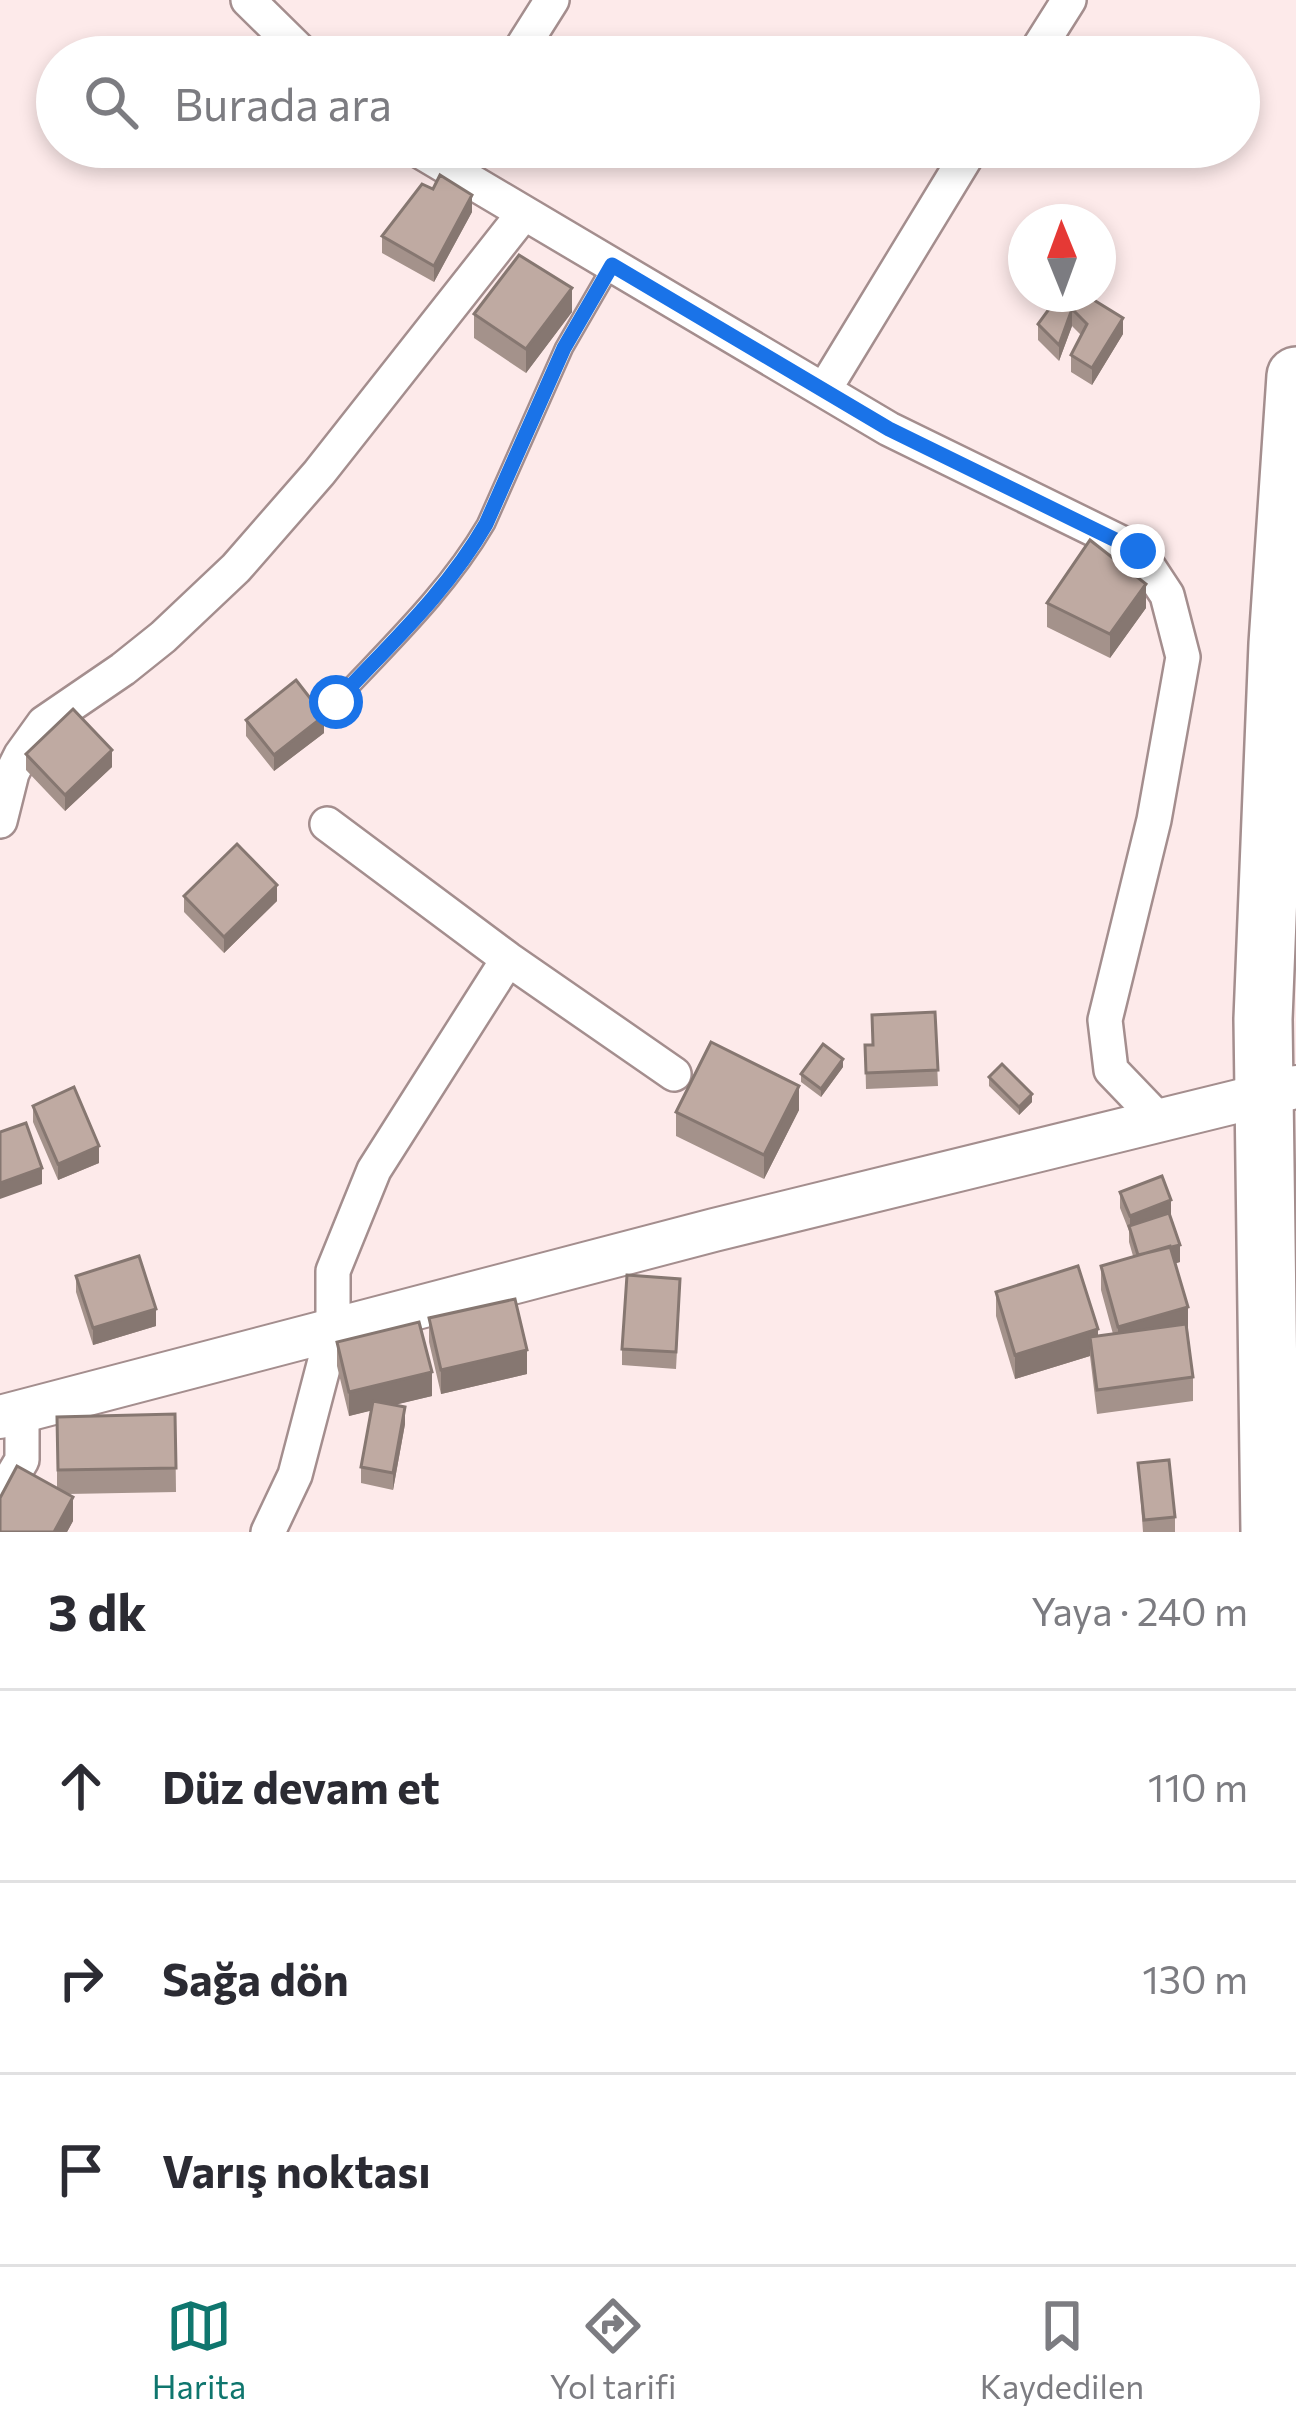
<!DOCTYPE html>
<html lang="tr">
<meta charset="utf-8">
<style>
body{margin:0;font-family:Commissioner,sans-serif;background:#f7f7f7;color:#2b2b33}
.compass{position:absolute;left:1008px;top:204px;width:108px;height:108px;border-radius:50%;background:#fff;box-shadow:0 6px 18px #0003;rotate:359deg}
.stop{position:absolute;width:36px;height:36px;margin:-27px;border:9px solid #1a73e8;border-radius:50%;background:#fff}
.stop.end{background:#1a73e8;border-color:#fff;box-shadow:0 3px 12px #0008}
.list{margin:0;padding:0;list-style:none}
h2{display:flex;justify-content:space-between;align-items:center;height:156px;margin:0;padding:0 48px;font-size:51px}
h2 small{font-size:39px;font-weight:400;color:#7c7c81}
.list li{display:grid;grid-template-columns:78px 1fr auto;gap:36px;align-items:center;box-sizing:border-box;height:192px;padding:0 48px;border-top:3px solid #e1e1e2}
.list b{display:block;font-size:45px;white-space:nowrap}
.list em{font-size:39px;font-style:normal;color:#7c7c81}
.icon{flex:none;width:66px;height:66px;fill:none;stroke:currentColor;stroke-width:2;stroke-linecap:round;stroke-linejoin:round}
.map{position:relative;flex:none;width:1296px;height:1532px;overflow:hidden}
.search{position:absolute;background:#fff;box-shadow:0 6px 18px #0003;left:36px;right:36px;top:36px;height:132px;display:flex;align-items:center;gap:30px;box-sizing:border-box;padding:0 42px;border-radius:66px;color:#7c7c81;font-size:45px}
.sheet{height:732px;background:#fff}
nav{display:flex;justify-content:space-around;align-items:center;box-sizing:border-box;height:168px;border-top:3px solid #e1e1e2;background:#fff;font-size:33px;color:#7c7c81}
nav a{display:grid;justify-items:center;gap:6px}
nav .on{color:#0f766e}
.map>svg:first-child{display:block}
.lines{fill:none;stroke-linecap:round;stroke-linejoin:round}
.service-casing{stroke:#a48e8e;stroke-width:21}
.minor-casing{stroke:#a48e8e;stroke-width:38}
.tertiary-casing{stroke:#a48e8e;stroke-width:46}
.trunk-casing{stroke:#a48e8e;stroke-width:62}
.service{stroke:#fff;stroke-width:16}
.minor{stroke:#fff;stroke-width:33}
.tertiary{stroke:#fff;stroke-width:42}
.trunk{stroke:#fff;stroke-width:57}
.wall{fill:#a4928b}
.shaded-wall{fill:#867771}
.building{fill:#bfaaa2;stroke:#867771;stroke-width:3}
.route{stroke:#1a73e8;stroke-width:15}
</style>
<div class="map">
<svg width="1296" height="1532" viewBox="0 0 1296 1532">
<rect width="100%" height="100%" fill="#fdeaea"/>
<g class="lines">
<defs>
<path id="service" d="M336 702C389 645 446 592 486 524L564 348 612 265"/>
<path id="minor" d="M248 0 306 57
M516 57 552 0
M1033 57 1069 0
M413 147 889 429 1138 551 1167 595 1183 657 1154 820 1105 1020 1111 1070 1159 1120
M824 390 972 147
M0 821 12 773 21 755 44 723 123 669 163 637 236 568 319 473 524 213
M327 824 508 959 674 1074
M0 1497 22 1460V1411
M268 1532 295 1475 333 1330V1271L374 1170 508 959"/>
<path id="tertiary" d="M0 1417 714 1230 1296 1087"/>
<path id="trunk" d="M1270 1532 1263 1019 1278 644 1296 376"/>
</defs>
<!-- service casing -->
<use href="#service" class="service-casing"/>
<!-- minor casing -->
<use href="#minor" class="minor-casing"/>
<!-- tertiary casing -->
<use href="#tertiary" class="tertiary-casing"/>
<!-- trunk casing -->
<use href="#trunk" class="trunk-casing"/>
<!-- service -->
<use href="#service" class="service"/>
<!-- minor -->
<use href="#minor" class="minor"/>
<!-- tertiary -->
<use href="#tertiary" class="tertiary"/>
<!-- trunk -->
<use href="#trunk" class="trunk"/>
</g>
<!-- wall -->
<path class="wall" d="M433 189 472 212 434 282 382 253V236Z
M1060 294 1123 334 1092 385 1071 372V355L1081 335 1072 326 1059 361 1038 340V324Z
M572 312 526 373 474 338V314Z
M1047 603 1146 608 1110 658 1047 627Z
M246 720 324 733 274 771 246 736Z
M26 754 112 767 65 811 26 770Z
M184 896 277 901 224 953 184 912Z
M935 1012 938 1086 866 1089 865 1045H873Z
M843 1067 821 1097 801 1082V1074Z
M989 1077 1032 1102 1019 1115 989 1086Z
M33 1106 99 1163 58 1180 33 1122Z
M799 1110 764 1179 676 1136V1112Z
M1120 1192 1170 1216 1180 1262 1175 1263 1188 1331 1193 1377V1401L1097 1414 1090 1356 1015 1379 996 1316V1292L1098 1336 1113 1334 1101 1290V1266L1133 1256 1129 1242V1231L1120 1208Z
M76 1276 156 1326 93 1345 76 1292Z
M680 1295 676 1369 622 1365V1349Z
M429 1318 527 1374 441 1394 429 1342Z
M337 1342 432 1396 393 1405 405 1424 393 1490 361 1483V1467L372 1410 349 1416 337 1366Z
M175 1414 176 1492 68 1494 73 1521 67 1532H0L57 1488V1417Z
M1138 1463 1175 1517V1532H1143Z"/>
<!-- shaded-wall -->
<path class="shaded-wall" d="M472 195V212L434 282V266Z
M572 288V312L526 373V349Z
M1072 309V326L1059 361V345Z
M1123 318V334L1092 385V368Z
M1146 584V608L1110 658V634Z
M324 716V733L274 771V755Z
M112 750V767L65 811V795Z
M277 885V901L224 953V937Z
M843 1059V1067L821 1097V1089Z
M799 1086V1110L764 1179V1155Z
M1032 1094V1102L1019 1115V1107Z
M99 1146V1163L58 1180V1164Z
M42 1168V1184L0 1199V1183Z
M1171 1200V1216L1130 1228V1216Z
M1180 1245V1262L1139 1275V1258Z
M1188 1307V1331L1118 1351V1327Z
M156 1309V1326L93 1345V1328Z
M1098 1329V1353L1090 1337V1356L1015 1379V1355Z
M527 1350V1374L441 1394V1370Z
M432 1372V1396L349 1416V1392Z
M405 1407V1424L393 1490V1473Z
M73 1497V1521L67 1532H54Z"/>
<!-- building -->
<path class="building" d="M440 175 472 195 434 266 382 236 422 184 433 189Z
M519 255 572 288 526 349 474 314Z
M1060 294H1084L1123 318 1092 368 1071 355 1087 324 1072 309 1059 345 1038 324Z
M1090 540 1146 584 1110 634 1047 603Z
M296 680 324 716 274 755 246 720Z
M73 709 112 750 65 795 26 754Z
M237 844 277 885 224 937 184 896Z
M935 1012 938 1070 866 1073 865 1045H873L872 1015Z
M711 1042 799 1086 764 1155 676 1112Z
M823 1044 843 1059 821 1089 801 1074Z
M1002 1064 1032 1094 1019 1107 989 1077Z
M74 1087 99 1146 58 1164 33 1106Z
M26 1123 42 1168 0 1183V1132Z
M1162 1176 1171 1200 1130 1216 1120 1192Z
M1169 1213 1180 1245 1138 1255 1129 1226Z
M1170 1246 1188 1307 1118 1327 1101 1266Z
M139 1256 156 1309 93 1328 76 1276Z
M1078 1266 1098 1329 1015 1355 996 1292Z
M627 1275 680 1279 676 1352 622 1349Z
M515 1299 527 1350 441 1370 429 1318Z
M419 1322 432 1372 349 1392 337 1342Z
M1186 1324 1193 1377 1097 1390 1090 1337Z
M373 1401 405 1407 393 1473 361 1467Z
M175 1414 176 1468 58 1470 57 1417Z
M1169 1460 1175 1517 1144 1520 1138 1463Z
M17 1466 73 1497 54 1532H0V1498Z"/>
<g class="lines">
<!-- route -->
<path class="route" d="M336 702C389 645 447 592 486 524L564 348 612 265 889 429 1138 551"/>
</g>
</svg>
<svg class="compass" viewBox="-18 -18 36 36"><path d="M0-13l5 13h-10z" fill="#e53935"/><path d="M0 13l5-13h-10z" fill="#7c7c81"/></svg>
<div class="stop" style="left:336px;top:702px"></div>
<div class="stop end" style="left:1138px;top:551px"></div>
<div class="search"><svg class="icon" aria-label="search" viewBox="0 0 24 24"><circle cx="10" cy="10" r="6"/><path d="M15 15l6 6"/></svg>Burada ara</div>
</div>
<section class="sheet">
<h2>3 dk<small>Yaya · 240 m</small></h2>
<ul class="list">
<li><svg class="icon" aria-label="ahead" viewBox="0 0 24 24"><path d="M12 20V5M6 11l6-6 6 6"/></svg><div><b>Düz devam et</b></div><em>110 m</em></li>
<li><svg class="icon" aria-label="right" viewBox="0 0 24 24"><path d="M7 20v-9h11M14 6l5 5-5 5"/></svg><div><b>Sağa dön</b></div><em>130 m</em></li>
<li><svg class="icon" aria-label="arrive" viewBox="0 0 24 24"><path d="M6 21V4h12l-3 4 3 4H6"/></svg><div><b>Varış noktası</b></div></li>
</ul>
</section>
<nav>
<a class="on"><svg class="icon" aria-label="map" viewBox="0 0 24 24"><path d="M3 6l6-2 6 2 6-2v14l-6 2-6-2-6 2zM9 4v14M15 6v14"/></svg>Harita</a>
<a><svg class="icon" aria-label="directions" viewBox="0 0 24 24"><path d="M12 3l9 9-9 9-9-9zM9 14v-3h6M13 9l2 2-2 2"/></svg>Yol tarifi</a>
<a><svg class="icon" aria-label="saved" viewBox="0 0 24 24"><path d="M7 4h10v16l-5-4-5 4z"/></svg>Kaydedilen</a>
</nav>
